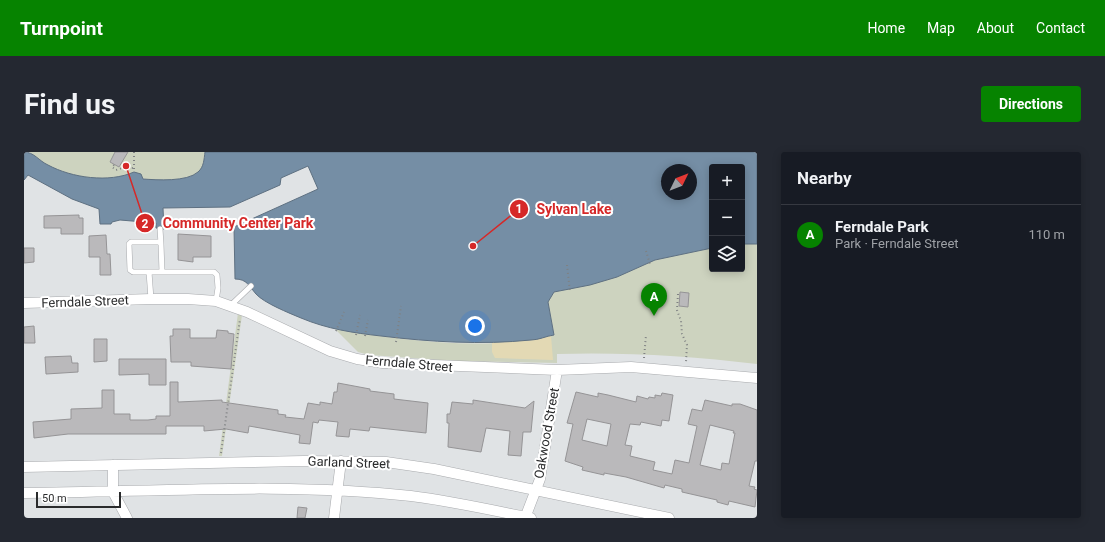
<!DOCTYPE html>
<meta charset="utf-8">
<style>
body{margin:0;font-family:Roboto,sans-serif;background:#242831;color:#f1f3f6}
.controls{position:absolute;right:12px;top:12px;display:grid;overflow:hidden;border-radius:4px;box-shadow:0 2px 10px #0003}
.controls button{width:36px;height:36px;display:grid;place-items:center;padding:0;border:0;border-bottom:1px solid #363941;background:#171b24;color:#f1f3f6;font:20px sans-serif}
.compass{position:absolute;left:637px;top:12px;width:36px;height:36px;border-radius:50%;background:#171b24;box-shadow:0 2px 10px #0003;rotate:47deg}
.scale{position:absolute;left:12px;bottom:10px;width:85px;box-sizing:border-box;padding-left:4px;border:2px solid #2a2b2c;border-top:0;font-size:11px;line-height:14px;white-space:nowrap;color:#2a2b2c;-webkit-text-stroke:3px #fff;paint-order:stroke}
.you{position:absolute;left:451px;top:174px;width:14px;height:14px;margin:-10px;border:3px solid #fff;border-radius:50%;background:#1a73e8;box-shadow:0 0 0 6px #1a73e833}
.badge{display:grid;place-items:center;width:26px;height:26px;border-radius:50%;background:#068300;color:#fff;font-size:13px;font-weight:700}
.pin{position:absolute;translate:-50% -33px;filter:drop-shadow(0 1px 2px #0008)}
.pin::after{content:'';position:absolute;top:21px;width:14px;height:12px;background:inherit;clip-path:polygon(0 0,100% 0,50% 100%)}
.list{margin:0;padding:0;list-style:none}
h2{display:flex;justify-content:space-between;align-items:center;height:52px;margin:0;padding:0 16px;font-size:17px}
h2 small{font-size:13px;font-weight:400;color:#9ea1a6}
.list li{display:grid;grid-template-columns:26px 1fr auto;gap:12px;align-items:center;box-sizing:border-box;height:60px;padding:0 16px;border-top:1px solid #363941}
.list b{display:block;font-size:15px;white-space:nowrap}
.list p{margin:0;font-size:13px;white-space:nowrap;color:#9ea1a6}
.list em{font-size:13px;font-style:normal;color:#9ea1a6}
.icon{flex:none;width:22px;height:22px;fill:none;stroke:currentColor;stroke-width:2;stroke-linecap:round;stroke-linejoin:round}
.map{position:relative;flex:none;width:733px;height:366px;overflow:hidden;border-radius:4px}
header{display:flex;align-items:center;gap:24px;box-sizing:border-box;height:56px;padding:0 20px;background:#068300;color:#fff}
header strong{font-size:19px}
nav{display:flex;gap:22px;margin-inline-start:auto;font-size:14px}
.intro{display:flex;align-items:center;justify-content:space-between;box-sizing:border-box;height:96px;padding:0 24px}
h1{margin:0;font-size:28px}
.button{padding:10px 18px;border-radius:4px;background:#068300;color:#fff;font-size:14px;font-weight:700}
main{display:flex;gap:24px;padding:0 24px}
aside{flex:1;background:#171b24;border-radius:4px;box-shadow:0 2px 10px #0003}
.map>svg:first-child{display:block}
.green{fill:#cdd3bf}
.sand{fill:#e3d9b4}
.water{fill:#758ea5;stroke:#5e7081;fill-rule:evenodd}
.building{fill:#bab9bb;stroke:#959496;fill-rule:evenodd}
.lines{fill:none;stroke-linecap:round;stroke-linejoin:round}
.lane-casing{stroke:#a8aaad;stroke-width:6}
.street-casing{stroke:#a8aaad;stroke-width:11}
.path{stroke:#7f8183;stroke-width:2;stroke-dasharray:1 3;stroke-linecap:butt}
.lane{stroke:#fff;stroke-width:5}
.street{stroke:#fff;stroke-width:10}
.labels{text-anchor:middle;stroke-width:4;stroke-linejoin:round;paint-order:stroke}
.street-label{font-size:13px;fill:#2a2b2c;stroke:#fff}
.leader{fill:none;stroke:#d62828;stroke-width:1.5}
.callout-dot{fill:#d62828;stroke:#fff;stroke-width:1.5}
.mark-label{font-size:12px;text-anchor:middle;font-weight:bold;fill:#fff}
.callout-label{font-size:14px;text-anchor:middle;font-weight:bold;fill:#d62828;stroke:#fff;stroke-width:4;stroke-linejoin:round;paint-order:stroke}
</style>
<header>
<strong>Turnpoint</strong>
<nav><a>Home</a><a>Map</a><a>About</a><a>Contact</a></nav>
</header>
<div class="intro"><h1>Find us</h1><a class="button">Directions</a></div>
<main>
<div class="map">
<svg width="733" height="366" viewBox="0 0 733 366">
<rect width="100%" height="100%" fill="#e0e3e5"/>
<!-- green -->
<path class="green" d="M5 0H181C180 7 180 15 174 21 165 28 132 30 121 27 117 26 113 22 110 20 85 31 46 27 22 13 16 9 11 4 5 0Z
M718 92H733V212C666 204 601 200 533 202V211L430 209 345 203 334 200 311 177C378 188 465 200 530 183L524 150 530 140 593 125 631 108 688 96V117H718Z
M214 161 218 163 198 304H195Z"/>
<!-- sand -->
<path class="sand" d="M527 184 529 208 471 206 468 200V190L509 188Z"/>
<!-- water -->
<path class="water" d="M0 0C10 0 15 9 24 13 48 26 85 31 110 20L117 22 119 27C133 28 163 30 174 20 180 15 180 7 181 0H733V92H718V15H688V96L631 108 593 125 566 133 530 140 524 150 530 183C522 184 515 188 507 188 457 193 407 190 357 184 330 181 303 177 277 166 265 161 240 151 232 142 225 134 223 127 211 127L210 75 294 37 284 14 257 26 256 33 206 55 139 56 140 77 132 76V71L96 68 88 70 87 72H76L75 57 48 47 4 23 0 28ZM643 18H667V42H643Z"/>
<!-- building -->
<path class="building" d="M91 0H104L95 15 86 10Z
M55 63V66H59V82H37V76H20V64Z
M154 82 187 84V105H169V110L154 108Z
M82 83 83 102H86L87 123H76V105H65V84Z
M0 96H10V110L0 111Z
M656 140 665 141 664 155 655 154Z
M10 174 11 191H0V175Z
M149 177H166V186H192L193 178 204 179V181L210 182 207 217 167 214V210H147L146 184H149Z
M70 187H83V209L70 210Z
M47 204 48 211H54V220L22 222 21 205Z
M95 207H142V233H125V222L95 223Z
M146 230H154V250L198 248V250L254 258V262L262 263 261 265 280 267 284 251 296 253V250L308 252 310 240H313L314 231 346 237V239L370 242V247L404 251 402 281 346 275 345 279 326 277 325 285 312 284 314 270 295 268 294 271 289 270 286 292 275 291 276 283 225 274 224 281 202 277 180 279V274H142V282H44L10 286 9 270 47 267V257L78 256V238H90V262H106V268H124L132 267V264H146Z
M552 240 574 245V241L584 243 612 250 613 244 624 247 625 245 631 246V243L637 244 638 241 649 243 645 269 638 268 637 274 617 270 616 273 606 272 601 293 608 294 606 304 631 310 629 318 648 322 651 308 665 311 673 274 664 272 668 257 678 259 681 248 708 254V252H716L733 258V309H731L725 334 731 335 730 337 733 338 731 355 705 349 704 353 693 350V348L658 340V337L641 333 640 336 602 325 580 321V323L558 318 559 315 541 309 549 272 543 271ZM563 267 587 272 583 294 558 288ZM686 273 710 279 709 281H711L705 312 698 311 697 318 676 313Z
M449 248 501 256 510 249 507 280H499L497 304 484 303 486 279 462 276 457 300 424 295 425 271H423V262H426L428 250 449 252Z
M274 355 283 356 281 366H273Z"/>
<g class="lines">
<defs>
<path id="lane" d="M136 77 137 92
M125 120 127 147
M138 120 137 92 135 90H107L105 92 106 118 109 120C136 120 163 120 190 120L193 123 194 136 192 149
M206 154 227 134"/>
<path id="street" d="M0 151 127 147H164L192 149 223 160 306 199 333 207 359 211 533 218 607 215 733 226
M89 313V340L103 366
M0 315 280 309 362 310 410 317 645 366
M0 341C129 340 259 330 387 344 427 349 467 358 507 366
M310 366 317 309
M501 366 516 327 533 218"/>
</defs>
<!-- lane casing -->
<use href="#lane" class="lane-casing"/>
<!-- street casing -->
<use href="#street" class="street-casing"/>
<!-- path -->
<path class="path" d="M110 0V20
M90 13 88 15 92 18 98 16H111
M622 99 626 112
M543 113 546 140
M654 142 653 158 657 169 658 182 663 193 662 210
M312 179 320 160
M332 183 336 163
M341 184 344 168
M372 190 377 154
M620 206 622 183
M197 301 216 167"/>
<!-- lane -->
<use href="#lane" class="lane"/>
<!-- street -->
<use href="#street" class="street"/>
</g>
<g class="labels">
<!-- street labels -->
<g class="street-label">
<text transform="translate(61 149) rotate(-2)" y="5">Ferndale Street</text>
<text transform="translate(385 211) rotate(5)" y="5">Ferndale Street</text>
<text transform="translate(522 281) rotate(-80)" y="5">Oakwood Street</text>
<text transform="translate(325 310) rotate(2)" y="5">Garland Street</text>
</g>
</g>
<!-- callouts -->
<path class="leader" d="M449 94L495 57M102 14L121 71"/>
<g class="callout-dot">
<circle cx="449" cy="94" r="4"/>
<circle cx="102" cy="14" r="4"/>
<circle cx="495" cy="57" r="10"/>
<circle cx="121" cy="71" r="10"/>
</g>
<g class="mark-label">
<text x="495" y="61">1</text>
<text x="121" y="76">2</text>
</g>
<g class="callout-label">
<text x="550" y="62">Sylvan Lake</text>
<text x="214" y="76">Community Center Park</text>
</g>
</svg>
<div class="controls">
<button>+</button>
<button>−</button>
<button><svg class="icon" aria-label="layers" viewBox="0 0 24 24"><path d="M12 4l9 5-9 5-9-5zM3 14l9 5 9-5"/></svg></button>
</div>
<svg class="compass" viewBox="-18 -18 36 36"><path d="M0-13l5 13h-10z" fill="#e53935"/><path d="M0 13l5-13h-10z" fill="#9ea1a6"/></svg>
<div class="scale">50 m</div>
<div class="you"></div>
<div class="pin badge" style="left:630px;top:164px">A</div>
</div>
<aside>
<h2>Nearby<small></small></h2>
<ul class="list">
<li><span class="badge">A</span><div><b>Ferndale Park</b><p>Park · Ferndale Street</p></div><em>110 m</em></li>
</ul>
</aside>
</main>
